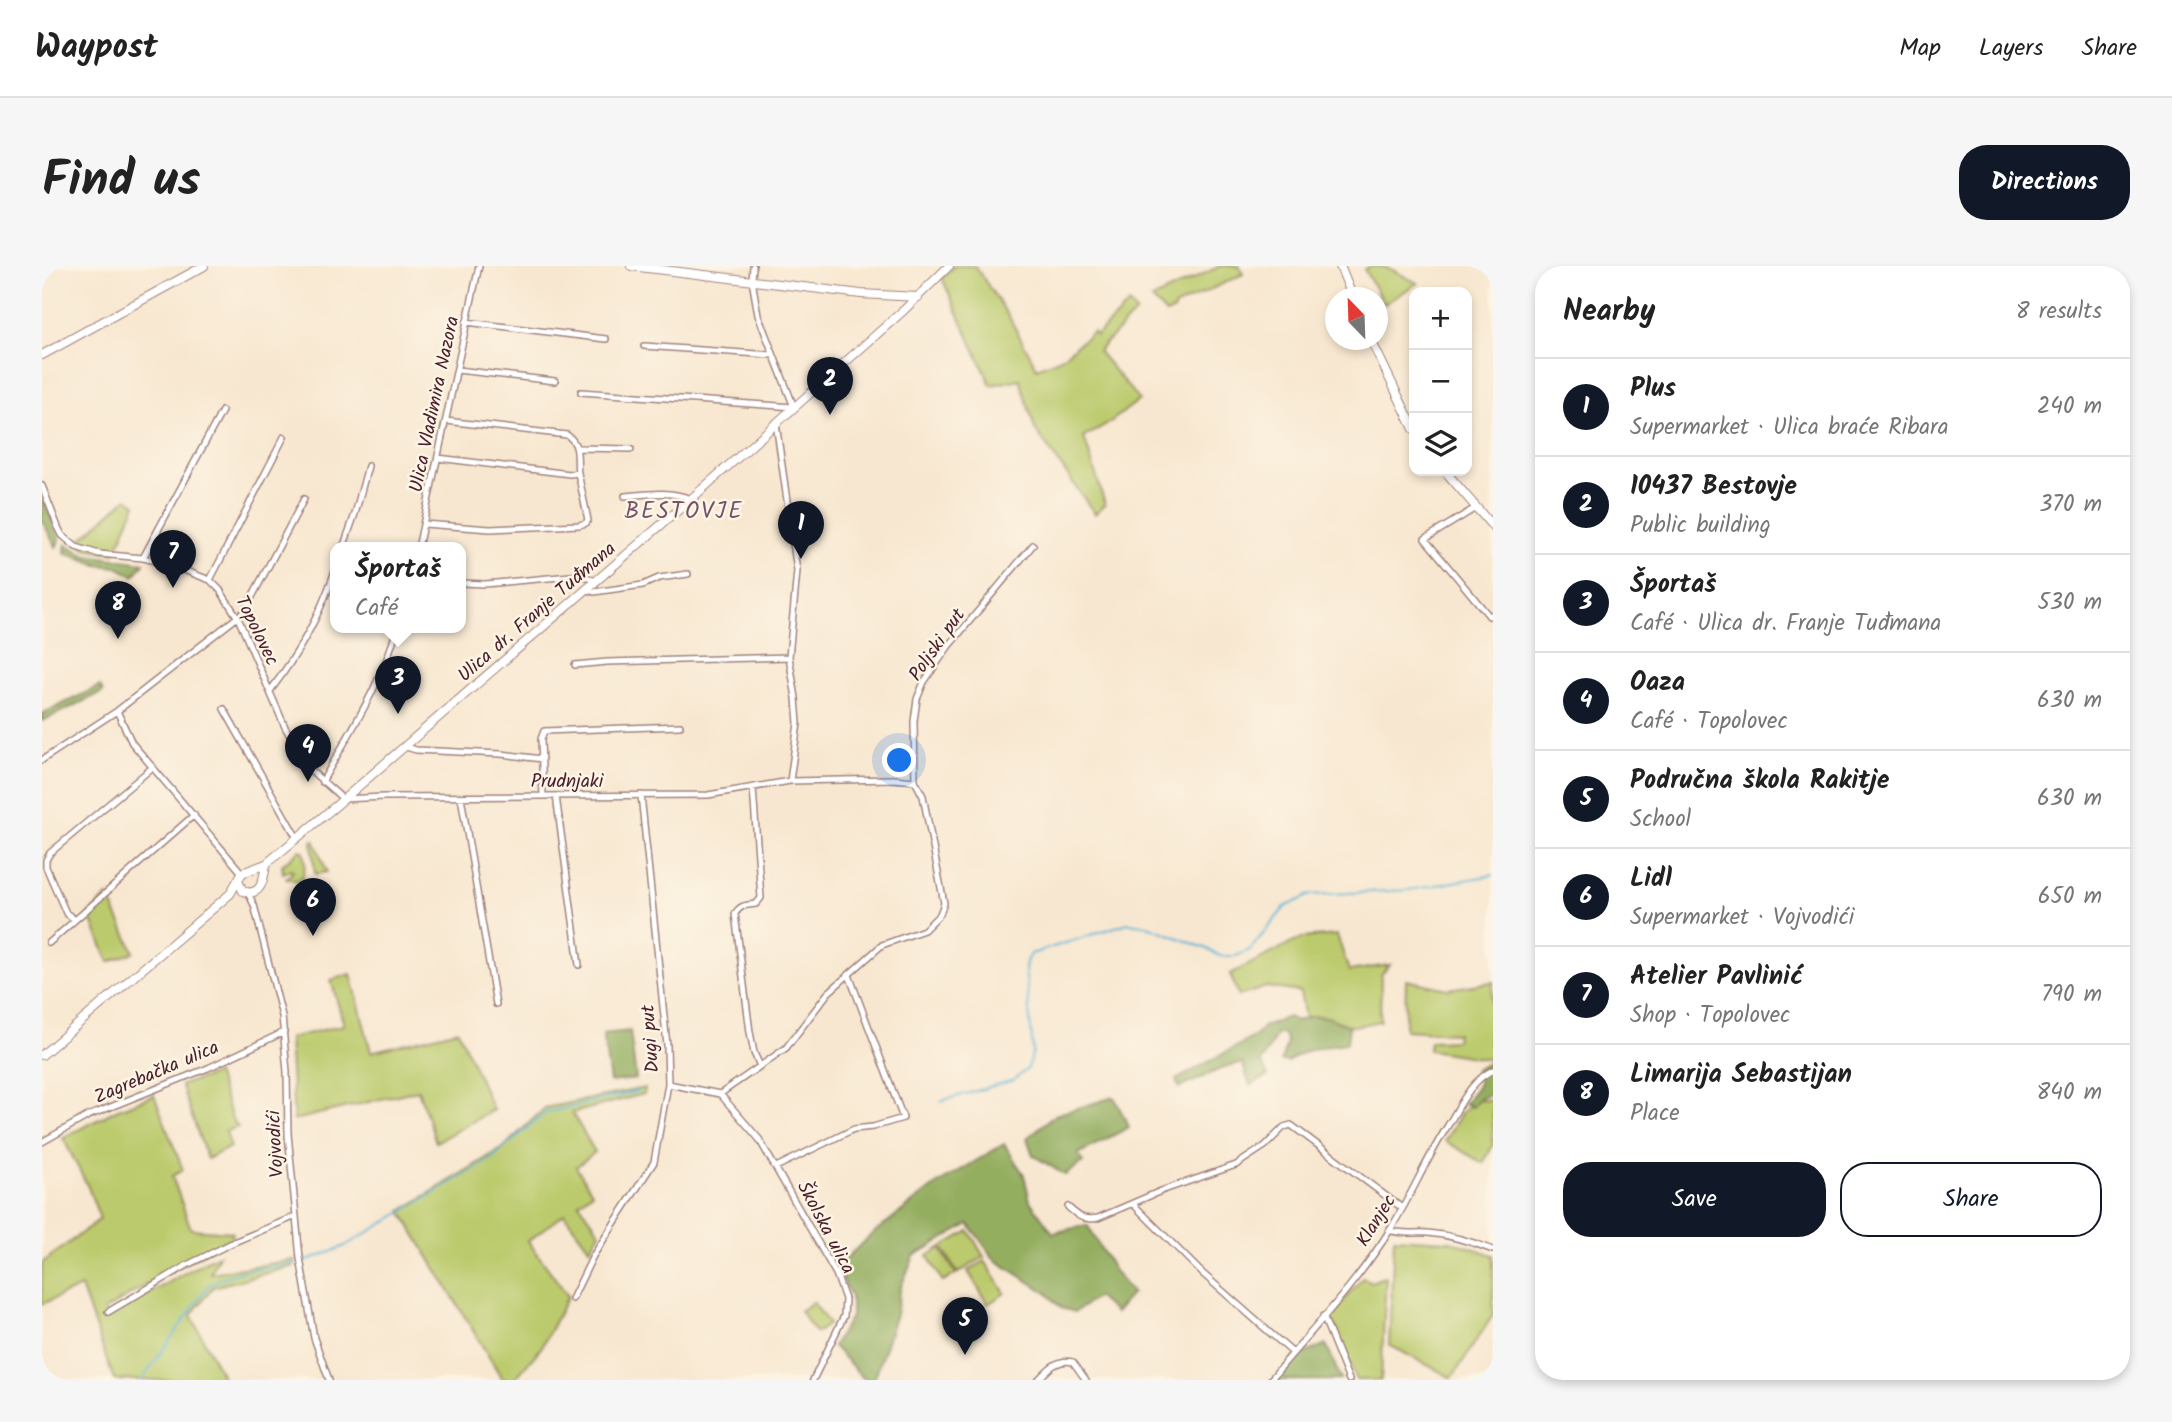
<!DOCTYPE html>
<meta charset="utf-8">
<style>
body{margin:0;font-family:Kalam,sans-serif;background:#f6f6f6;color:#222}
.controls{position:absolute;right:21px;top:21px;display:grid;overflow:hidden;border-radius:14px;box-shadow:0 4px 10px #0003}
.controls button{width:63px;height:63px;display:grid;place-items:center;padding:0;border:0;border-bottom:2px solid #e0e0e0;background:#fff;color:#222;font:35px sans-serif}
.compass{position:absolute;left:1283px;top:21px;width:63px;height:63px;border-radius:50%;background:#fff;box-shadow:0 4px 10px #0003;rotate:337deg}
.you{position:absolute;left:858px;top:495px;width:24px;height:24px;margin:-18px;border:5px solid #fff;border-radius:50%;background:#1a73e8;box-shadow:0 0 0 10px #1a73e833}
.badge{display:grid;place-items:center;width:46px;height:46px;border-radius:50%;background:#111827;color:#fff;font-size:23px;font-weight:700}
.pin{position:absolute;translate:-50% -58px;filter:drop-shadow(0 2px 4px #0008)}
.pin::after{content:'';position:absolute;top:37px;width:24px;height:21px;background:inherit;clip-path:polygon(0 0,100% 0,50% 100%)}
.popup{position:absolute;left:288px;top:276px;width:136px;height:91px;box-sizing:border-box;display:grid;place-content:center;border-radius:14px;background:#fff;filter:drop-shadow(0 2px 5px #0005);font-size:23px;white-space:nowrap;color:#767676}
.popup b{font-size:26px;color:#222}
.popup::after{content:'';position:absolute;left:50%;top:100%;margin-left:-14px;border:14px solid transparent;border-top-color:#fff}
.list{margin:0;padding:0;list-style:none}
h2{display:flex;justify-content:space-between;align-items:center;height:91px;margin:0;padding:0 28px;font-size:30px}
h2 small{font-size:23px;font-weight:400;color:#767676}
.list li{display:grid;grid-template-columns:46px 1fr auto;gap:21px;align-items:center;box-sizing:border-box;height:98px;padding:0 28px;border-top:2px solid #e0e0e0}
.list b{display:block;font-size:26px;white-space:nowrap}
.list p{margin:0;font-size:23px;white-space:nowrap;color:#767676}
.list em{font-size:23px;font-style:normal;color:#767676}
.actions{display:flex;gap:14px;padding:21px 28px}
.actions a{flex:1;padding:16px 0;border:2px solid #111827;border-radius:28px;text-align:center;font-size:24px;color:#111827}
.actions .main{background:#111827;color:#fff}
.icon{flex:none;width:38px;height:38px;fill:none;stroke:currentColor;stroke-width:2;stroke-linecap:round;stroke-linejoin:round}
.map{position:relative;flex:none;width:1451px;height:1114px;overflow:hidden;border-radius:28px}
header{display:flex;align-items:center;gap:42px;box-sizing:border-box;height:98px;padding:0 35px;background:#fff;border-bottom:2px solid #e0e0e0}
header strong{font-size:33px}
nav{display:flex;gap:38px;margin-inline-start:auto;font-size:24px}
.intro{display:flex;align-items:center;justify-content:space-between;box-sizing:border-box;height:168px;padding:0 42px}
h1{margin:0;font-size:49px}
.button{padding:18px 32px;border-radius:28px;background:#111827;color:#fff;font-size:24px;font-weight:700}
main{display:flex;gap:42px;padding:0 42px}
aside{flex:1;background:#fff;border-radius:28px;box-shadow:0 4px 10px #0003}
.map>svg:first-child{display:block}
.green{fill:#bbca6c;stroke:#82744c;stroke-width:2}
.forest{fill:#94ae60;stroke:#6f6646;stroke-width:2}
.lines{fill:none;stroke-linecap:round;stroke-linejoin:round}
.stream{stroke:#58b3d6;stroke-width:2}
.minor-casing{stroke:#a1837e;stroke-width:8}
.secondary-casing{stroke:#a1837e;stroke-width:10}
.minor{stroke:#fff;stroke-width:5}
.secondary{stroke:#fff;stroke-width:8}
.labels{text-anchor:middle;stroke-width:5;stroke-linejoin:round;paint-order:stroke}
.street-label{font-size:19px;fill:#4a1f2b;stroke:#fcf5e5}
.quarter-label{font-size:23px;letter-spacing:2px;fill:#74536a;stroke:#fcf5e5}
</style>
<header>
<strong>Waypost</strong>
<nav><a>Map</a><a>Layers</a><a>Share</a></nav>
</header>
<div class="intro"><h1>Find us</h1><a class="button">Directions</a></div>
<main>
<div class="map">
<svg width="1451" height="1114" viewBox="0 0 1451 1114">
<rect width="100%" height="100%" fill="#fcf5e5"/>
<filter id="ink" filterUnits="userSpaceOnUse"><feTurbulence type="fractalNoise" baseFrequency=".0143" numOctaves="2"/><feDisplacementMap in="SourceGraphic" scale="14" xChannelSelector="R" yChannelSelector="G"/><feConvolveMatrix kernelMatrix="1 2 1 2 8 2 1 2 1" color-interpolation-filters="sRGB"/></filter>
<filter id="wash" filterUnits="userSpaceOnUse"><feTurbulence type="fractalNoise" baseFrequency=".00686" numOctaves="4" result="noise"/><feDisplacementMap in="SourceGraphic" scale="28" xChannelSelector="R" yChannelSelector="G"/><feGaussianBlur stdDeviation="1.57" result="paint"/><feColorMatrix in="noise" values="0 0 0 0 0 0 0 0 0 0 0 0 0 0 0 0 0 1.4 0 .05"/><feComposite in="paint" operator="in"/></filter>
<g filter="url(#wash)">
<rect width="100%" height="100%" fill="#f8e7d0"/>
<!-- green -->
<path class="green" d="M912 0H933L967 51 995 102 1019 92 1051 66 1054 70 1087 38 1094 46 1056 85 1097 134 1063 160 1042 171 1063 238 1053 248 993 163 978 113 949 119 900 12Z
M1178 0H1197L1201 8 1132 41 1133 44 1124 48 1110 33Z
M1330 0C1351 0 1357 9 1376 17L1342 38 1322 3Z
M85 232 94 238 73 287 44 282 35 277Z
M272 574 285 606 273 608 270 575Z
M258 584 262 586 263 599 261 610 256 615 244 612 251 606 249 603 241 607 240 599Z
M66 630 92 686 67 696 47 648Z
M1295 669 1307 705 1348 699 1339 709 1338 755C1329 756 1315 762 1305 760 1289 756 1280 746 1263 752L1258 726 1224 721 1197 730 1188 708 1260 672Z
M309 708 329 786 416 764 451 844 394 876 376 824 252 854 247 772 302 759 289 714Z
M1364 714 1406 723 1451 716 1447 778 1451 781V794L1387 784 1388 775 1414 774 1415 767 1363 764Z
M174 808 191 855 196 861 184 865 188 881 165 893 139 819Z
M603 822 602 828 530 847 553 886 534 901 550 926 537 937 558 966 548 983 522 948 486 975 526 1030 499 1082 472 1114H461L359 945 462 881 503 842Z
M112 829 141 904 130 910 149 963 190 966 191 971 107 1017 62 1045 65 1052 162 996 177 989 168 1007 252 994V1000L171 1021 149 1049 182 1114H72L39 1021 0 1038V997L58 953 46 921 21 872 74 844Z
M1439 834 1451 835V879L1441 897 1403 875 1421 844Z
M927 965 942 991 916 1007 900 981Z
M1352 972 1409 975 1451 989V1049L1410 1112 1347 1079Z
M898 982 914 1008 901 1016 886 990Z
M943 995 963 1027 946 1038 926 1005Z
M1344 1010 1339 1114H1314L1289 1051 1321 1011 1329 1016Z
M771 1036 787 1058 774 1067 758 1045Z"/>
<!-- forest -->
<path class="forest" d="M2 235 18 273 14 281 0 254V236Z
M24 278 43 289 102 297 92 310 75 301 56 299 23 287Z
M58 420 61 426 0 455V448Z
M1270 750 1286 751 1307 760 1305 777C1285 780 1262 782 1246 796L1239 795 1245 777 1242 768H1235L1219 796 1226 810 1208 819 1200 797 1185 800 1137 822 1134 814 1213 770 1222 760 1246 751 1254 755Z
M588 765 594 813 568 816 561 768Z
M1451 794V828L1438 832 1431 841 1422 837 1437 818 1433 804Z
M1072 831 1087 861 1036 888 1041 896 1023 909 991 889 985 872 1013 849Z
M962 878 982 909 988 935 1011 967 1045 959 1072 1005 1090 1027 1073 1047 1055 1031 1033 1046 1019 1042 1005 1027 952 993 927 958 872 990 859 1020 854 1048 832 1114H823L791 1080 809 1051V1030L800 1013 798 998 830 968 894 919Z
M1284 1078 1299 1114H1234L1252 1092Z"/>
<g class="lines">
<!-- stream -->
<path class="stream" d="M899 835 972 814 986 802 991 786 983 702 985 693 989 688 1086 657 1103 659 1163 682 1178 690H1194L1208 684 1243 641 1268 629 1367 624 1451 609
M262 996 303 980 448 894 503 847 596 825
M100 1114 165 1021C188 1002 227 1003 256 997"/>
</g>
</g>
<g filter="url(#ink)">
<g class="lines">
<defs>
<path id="minor" d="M424 56 564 73
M602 80 731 89
M415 104 513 115
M539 126 752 141 716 49 710 14 711 0
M404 155 525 169C539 179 534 192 536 207
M734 157 755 305 747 391 754 432 756 457 748 515 851 513 873 515
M536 182 589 183
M0 220 16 261 20 269 34 281 57 288 101 292 123 297 168 314 178 324 196 352 243 461 267 503 301 533 342 531 666 529 748 515
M583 230C605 228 628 224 649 233
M1435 241 1383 273 1447 350 1451 348
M382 258 448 263 537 259 544 257 546 254 536 207 528 208 396 192
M301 282 313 248 326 200
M376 282 437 0
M101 292 180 145
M168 314 242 171
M419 317 443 318 539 309 545 311 552 315
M543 323 552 326 601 319 617 312 646 308
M533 399 565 396 747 391
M228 425C257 387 277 351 293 305
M182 443 255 572
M75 445 90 477 200 607
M361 480 374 484 459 488 500 493
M0 494 75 445 202 346 262 233
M280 516C308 466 340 418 355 362
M711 522 719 632 714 638C704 639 698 639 693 648L708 766 712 787 718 800
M501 530 499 473 502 465 638 460
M514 530 537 699
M419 531 454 738
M206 627 212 639 240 750 245 806 246 868 258 992 272 1072 287 1114
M32 653 24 647 4 601V594L8 587 111 501
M7 677 152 549
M626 818 678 828 744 782 786 727 840 679 882 664 898 648 902 637 881 530 873 515 872 455 875 433 882 416 906 381 991 279
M678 828 717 873 794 1008 803 1033 802 1050 771 1114
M0 876 46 850 166 802 242 766
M734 901 812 863 831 861 861 852 807 709
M1091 938 1160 1007 1251 1087
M1026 941C1036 950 1041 955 1056 952L1119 925 1194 899 1223 880 1242 861 1249 859 1360 942
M1347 964C1360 969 1372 966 1386 967 1408 969 1431 976 1451 984
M530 1033 551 990 612 896 626 818 625 779 599 529
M66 1046 147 998 192 976 254 950
M1281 1050 1307 1114
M996 1114C1006 1103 1016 1092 1031 1096L1044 1114
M1228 1114C1269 1065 1314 1018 1348 964 1369 930 1384 894 1405 861 1418 840 1428 815 1451 804"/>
<path id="secondary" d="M589 0 819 28 876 31
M1298 0 1311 32
M1329 74 1372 163
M0 89 162 0
M1403 205 1451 261
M196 615 201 625C219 632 222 613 224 598
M0 789 188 628 200 607 224 598 296 538 649 233 862 44 907 0"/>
</defs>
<!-- minor casing -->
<use href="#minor" class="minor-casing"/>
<!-- secondary casing -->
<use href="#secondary" class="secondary-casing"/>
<!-- minor -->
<use href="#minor" class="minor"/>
<!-- secondary -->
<use href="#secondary" class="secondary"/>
</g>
</g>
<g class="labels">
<!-- street labels -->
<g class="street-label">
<text transform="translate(391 138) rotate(-78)" y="7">Ulica Vladimira Nazora</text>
<text transform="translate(494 345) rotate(-41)" y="7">Ulica dr. Franje Tuđmana</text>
<text transform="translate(216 364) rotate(64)" y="7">Topolovec</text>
<text transform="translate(894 378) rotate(-55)" y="7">Poljski put</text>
<text x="525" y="521">Prudnjaki</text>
<text transform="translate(607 773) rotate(-94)" y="7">Dugi put</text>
<text transform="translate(114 805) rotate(-23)" y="7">Zagrebačka ulica</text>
<text transform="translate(232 878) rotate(-93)" y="7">Vojvodići</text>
<text transform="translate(1333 954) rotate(-58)" y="7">Klanjec</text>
<text transform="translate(785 961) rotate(62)" y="7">Školska ulica</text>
</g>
<!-- quarter labels -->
<g class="quarter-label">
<text x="642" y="252">BESTOVJE</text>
</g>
</g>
</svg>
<div class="controls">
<button>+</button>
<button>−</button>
<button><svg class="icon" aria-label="layers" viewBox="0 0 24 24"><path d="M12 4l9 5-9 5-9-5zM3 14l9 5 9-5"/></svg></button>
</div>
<svg class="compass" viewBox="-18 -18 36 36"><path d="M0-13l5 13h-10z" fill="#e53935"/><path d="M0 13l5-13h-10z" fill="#767676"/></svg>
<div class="you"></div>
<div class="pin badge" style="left:759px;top:293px">1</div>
<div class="pin badge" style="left:788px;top:149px">2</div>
<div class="pin badge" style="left:356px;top:448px">3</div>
<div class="popup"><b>Športaš</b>Café</div>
<div class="pin badge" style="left:266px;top:516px">4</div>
<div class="pin badge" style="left:923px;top:1089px">5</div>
<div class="pin badge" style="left:271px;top:670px">6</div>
<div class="pin badge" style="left:131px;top:322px">7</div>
<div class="pin badge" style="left:76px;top:373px">8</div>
</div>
<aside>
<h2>Nearby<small>8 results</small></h2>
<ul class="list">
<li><span class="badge">1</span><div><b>Plus</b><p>Supermarket · Ulica braće Ribara</p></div><em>240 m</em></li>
<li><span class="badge">2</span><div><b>10437 Bestovje</b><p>Public building</p></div><em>370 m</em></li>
<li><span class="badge">3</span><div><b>Športaš</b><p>Café · Ulica dr. Franje Tuđmana</p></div><em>530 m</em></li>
<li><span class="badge">4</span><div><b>Oaza</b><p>Café · Topolovec</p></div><em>630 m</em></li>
<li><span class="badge">5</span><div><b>Područna škola Rakitje</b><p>School</p></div><em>630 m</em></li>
<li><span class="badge">6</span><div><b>Lidl</b><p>Supermarket · Vojvodići</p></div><em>650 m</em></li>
<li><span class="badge">7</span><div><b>Atelier Pavlinić</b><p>Shop · Topolovec</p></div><em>790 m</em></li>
<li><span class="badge">8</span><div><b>Limarija Sebastijan</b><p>Place</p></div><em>840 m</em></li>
</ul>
<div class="actions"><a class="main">Save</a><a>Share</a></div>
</aside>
</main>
